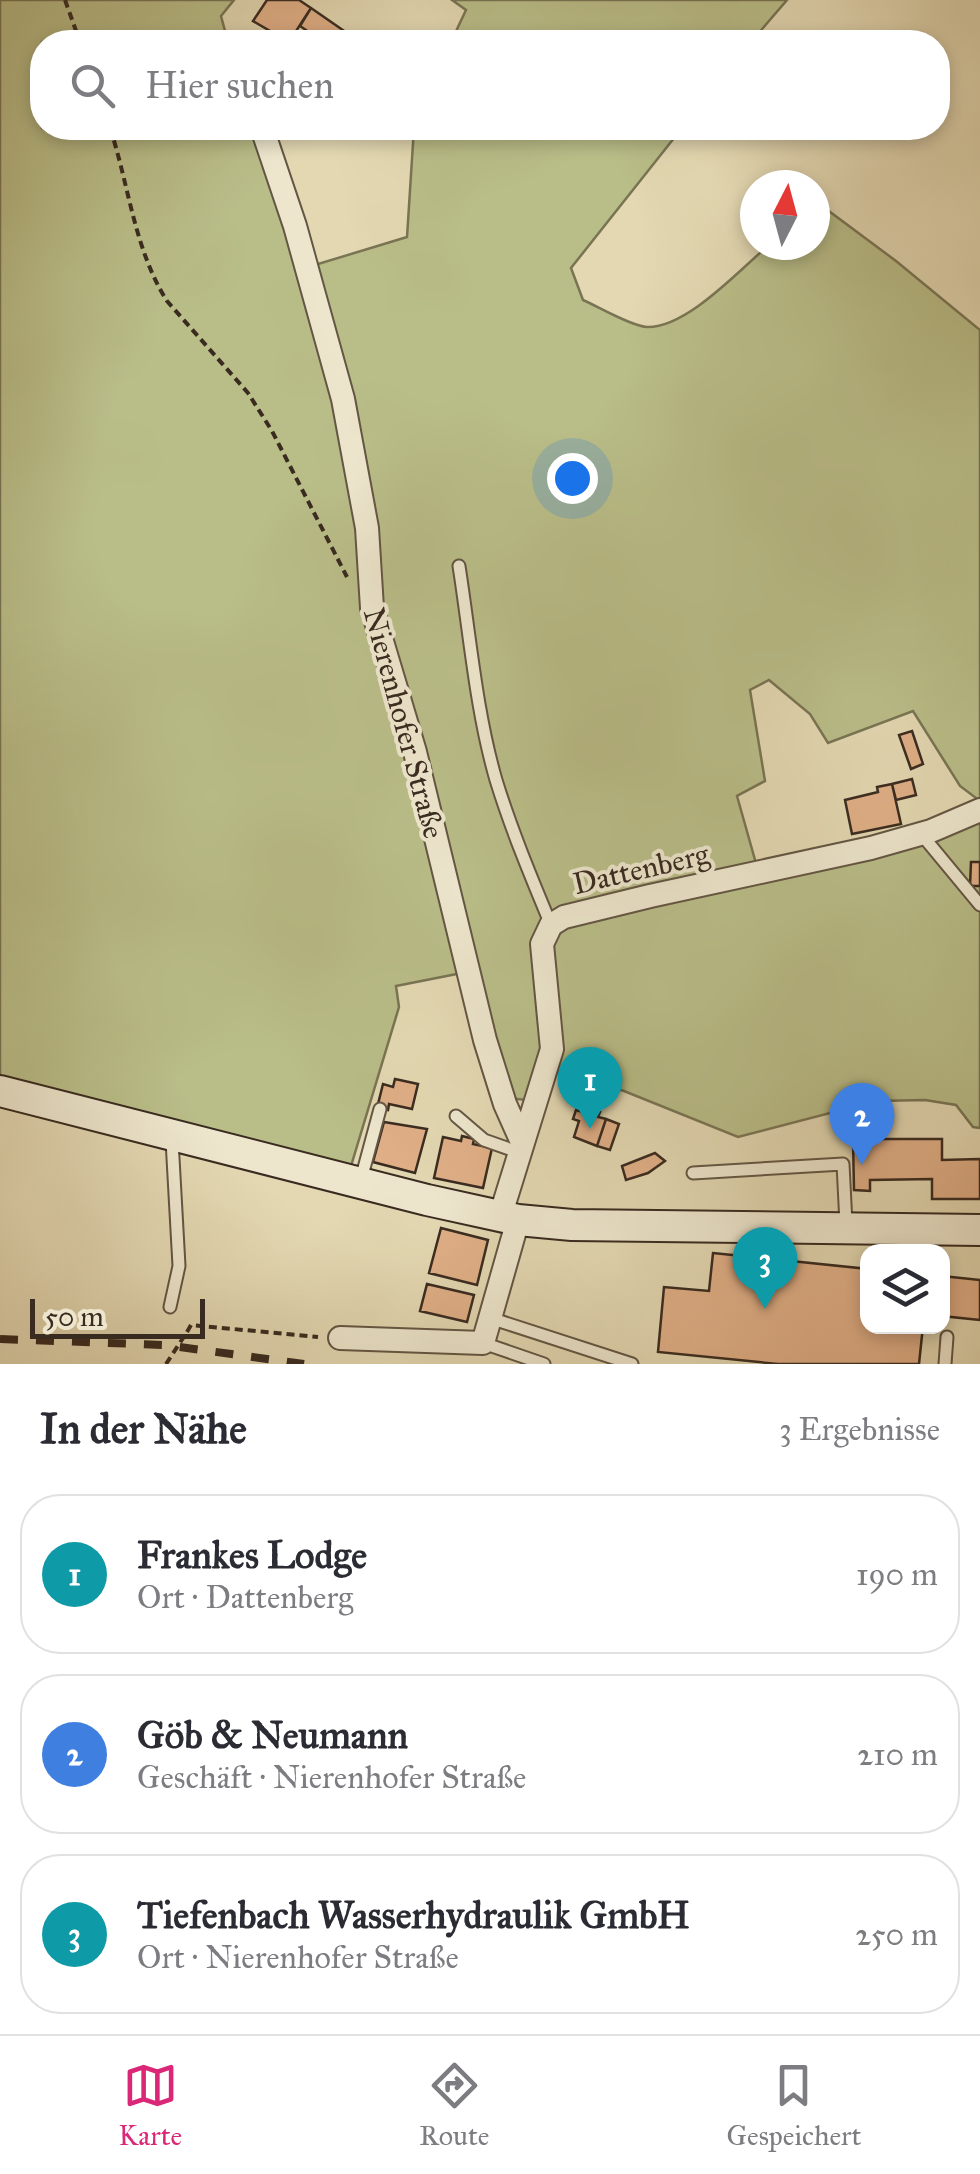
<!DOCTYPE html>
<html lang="de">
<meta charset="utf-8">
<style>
body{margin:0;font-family:"IM FELL Great Primer",serif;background:#f7f7f7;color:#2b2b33}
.controls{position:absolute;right:30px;bottom:30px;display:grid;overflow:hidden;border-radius:20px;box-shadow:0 5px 15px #0003}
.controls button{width:90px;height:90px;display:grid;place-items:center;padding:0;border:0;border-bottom:2px solid #e1e1e2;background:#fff;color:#2b2b33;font:50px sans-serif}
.compass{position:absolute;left:740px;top:170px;width:90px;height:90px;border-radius:50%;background:#fff;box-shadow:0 5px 15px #0003;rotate:6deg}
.scale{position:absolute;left:30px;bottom:25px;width:175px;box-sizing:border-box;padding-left:10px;border:5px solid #392b20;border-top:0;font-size:28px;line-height:35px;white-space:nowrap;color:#392b20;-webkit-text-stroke:8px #ede6cd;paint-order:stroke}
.you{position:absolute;left:572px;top:478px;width:35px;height:35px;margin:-25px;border:8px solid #fff;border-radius:50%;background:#1a73e8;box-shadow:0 0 0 15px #1a73e833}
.badge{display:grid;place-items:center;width:65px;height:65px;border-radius:50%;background:#db2777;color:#fff;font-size:32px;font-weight:700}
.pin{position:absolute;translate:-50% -82px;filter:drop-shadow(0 2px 5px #0008)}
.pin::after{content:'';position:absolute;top:52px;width:35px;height:30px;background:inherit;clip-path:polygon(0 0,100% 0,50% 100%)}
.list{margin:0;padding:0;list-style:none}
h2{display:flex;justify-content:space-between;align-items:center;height:130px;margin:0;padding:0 40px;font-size:42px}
h2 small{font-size:32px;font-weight:400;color:#7c7c81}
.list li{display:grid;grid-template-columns:65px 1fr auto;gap:30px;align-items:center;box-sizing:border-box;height:160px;margin:0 20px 20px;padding:0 20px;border:2px solid #e1e1e2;border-radius:40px}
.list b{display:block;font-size:38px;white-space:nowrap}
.list p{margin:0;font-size:32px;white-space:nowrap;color:#7c7c81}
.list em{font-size:32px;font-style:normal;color:#7c7c81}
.icon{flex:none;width:55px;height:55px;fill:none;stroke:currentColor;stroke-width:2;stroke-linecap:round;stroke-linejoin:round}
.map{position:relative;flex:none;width:980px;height:1364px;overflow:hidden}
.search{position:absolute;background:#fff;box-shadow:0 5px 15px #0003;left:30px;right:30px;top:30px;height:110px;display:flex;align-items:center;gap:25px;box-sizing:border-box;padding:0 35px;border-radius:40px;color:#7c7c81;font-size:38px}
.sheet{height:670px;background:#fff}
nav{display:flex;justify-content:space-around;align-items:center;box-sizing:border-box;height:140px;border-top:2px solid #e1e1e2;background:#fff;font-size:28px;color:#7c7c81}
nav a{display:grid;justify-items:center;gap:5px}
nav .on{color:#db2777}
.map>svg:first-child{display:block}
.green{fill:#b9bd88;stroke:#797454;stroke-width:2.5}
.building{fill:#e0af87;stroke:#392b20;stroke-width:2.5}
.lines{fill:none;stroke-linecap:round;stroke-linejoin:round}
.lane-casing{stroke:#645644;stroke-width:15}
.street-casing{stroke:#645644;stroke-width:26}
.secondary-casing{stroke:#392b20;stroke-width:34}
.path{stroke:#392b20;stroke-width:4;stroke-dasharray:8 5;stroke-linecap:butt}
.lane{stroke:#ede6cd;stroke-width:11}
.street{stroke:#ede6cd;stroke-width:22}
.secondary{stroke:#ede6cd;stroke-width:30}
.rail{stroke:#392b20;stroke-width:8;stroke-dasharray:18 18;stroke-linecap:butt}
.path-bridge{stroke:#392b20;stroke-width:4;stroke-dasharray:8 5;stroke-linecap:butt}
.labels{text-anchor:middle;stroke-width:8;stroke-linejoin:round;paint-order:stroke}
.street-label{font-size:30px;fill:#392b20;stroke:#ede6cd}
</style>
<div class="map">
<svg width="980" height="1364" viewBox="0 0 980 1364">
<rect width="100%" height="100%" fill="#e3d8b2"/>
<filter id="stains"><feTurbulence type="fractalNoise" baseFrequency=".002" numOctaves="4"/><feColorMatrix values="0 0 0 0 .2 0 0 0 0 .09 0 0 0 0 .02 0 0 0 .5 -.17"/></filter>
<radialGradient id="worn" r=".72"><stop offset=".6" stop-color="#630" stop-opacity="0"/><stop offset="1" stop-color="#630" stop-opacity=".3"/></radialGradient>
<!-- green -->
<path class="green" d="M0 0H234L221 16 228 42H42V128H251L259 154 305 268 407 237 414 128H682L571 268 583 300C599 307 631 326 647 327 687 328 739 270 769 245H815V206L818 203 896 261 980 330V801L960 786 913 711 828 743 810 714 769 680 750 690 765 781 737 796 759 874 980 809V1128L973 1127 956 1105 925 1100 876 1101 738 1137 624 1091 551 1070 526 1100 508 1098 472 971 396 986 399 1007 351 1166 0 1076Z
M452 0H787L751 42H451L466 10Z"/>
<!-- building -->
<path class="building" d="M267 0H299L311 8 289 42 253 21Z
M311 8 360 42H340L327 34 322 41 300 26Z
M912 731 923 764 911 769 899 735Z
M912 779 916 795 896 800 892 784Z
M892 784 901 824 852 834 845 800 878 792 877 787Z
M971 862H980V886H970Z
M395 1079 418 1084 412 1109 389 1104 388 1110 377 1108 383 1084 393 1087Z
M576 1110 593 1115 594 1110 600 1112 598 1117 606 1119 597 1146 574 1137 579 1121 573 1119Z
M606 1119 619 1124 610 1150 597 1146Z
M384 1122 427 1129 415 1173 373 1162Z
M462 1136 474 1139 473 1144 492 1148 483 1188 434 1178 443 1137 461 1141Z
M853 1139H942V1160L980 1159V1199H932V1179L870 1180V1191L854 1190Z
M655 1153 665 1161 648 1173 626 1180 622 1166Z
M441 1228 488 1240 477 1285 429 1273Z
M713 1253 868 1269V1326H923L919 1364H778L658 1352 664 1287 709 1291Z
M942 1276 980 1280V1320L942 1316Z
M427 1284 474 1295 467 1322 420 1311Z"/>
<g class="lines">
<defs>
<path id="lane" d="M459 566C470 636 476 711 496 780 511 829 531 877 551 925
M922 835 980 905
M456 1116 484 1140 518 1152
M693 1173 843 1164 846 1224
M360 1183 380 1109
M170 1307 179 1266 172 1140
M490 1318 632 1364
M483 1343 544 1364
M945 1364 947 1337"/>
<path id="street" d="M262 128 295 226 343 399 367 528 372 608 415 752 485 1040 505 1104 521 1140
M500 1217 552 1049 542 944 551 925 564 917 650 896 871 848 931 831 980 810
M340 1338 483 1343 518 1220"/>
<path id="secondary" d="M0 1091 427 1200 518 1220 572 1225 980 1230"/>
</defs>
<!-- lane casing -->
<use href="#lane" class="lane-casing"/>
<!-- street casing -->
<use href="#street" class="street-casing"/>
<!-- secondary casing -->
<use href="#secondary" class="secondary-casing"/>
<!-- path -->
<path class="path" d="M65 0 80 42
M110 128C129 185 134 249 167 301L248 393 272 431 347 577
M187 1332 191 1325 318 1337"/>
<!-- lane -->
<use href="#lane" class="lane"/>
<!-- street -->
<use href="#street" class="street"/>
<!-- secondary -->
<use href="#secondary" class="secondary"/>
<!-- rail -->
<path class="rail" d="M0 1339 165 1345 304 1364"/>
<!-- path-bridge -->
<path class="path-bridge" d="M166 1364 187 1332"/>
</g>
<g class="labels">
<!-- street labels -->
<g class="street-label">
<text transform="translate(404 723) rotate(75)" y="10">Nierenhofer Straße</text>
<text transform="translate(641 869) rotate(-13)" y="10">Dattenberg</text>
</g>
</g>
<rect width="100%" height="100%" filter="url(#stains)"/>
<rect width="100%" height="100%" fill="url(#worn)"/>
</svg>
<div class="controls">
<button><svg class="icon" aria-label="layers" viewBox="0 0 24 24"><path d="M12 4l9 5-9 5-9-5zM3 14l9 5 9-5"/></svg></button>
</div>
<svg class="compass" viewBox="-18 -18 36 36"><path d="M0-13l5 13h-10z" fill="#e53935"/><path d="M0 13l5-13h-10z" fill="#7c7c81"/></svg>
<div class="scale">50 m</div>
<div class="you"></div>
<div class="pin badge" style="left:590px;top:1129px;background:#0f9aa8">1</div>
<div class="pin badge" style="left:862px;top:1165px;background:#3f7fe0">2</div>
<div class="pin badge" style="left:765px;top:1309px;background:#0f9aa8">3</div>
<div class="search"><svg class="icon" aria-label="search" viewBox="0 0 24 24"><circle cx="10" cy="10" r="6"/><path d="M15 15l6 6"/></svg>Hier suchen</div>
</div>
<section class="sheet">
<h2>In der Nähe<small>3 Ergebnisse</small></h2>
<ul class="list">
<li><span class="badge" style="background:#0f9aa8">1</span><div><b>Frankes Lodge</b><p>Ort · Dattenberg</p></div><em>190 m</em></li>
<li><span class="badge" style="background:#3f7fe0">2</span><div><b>Göb &amp; Neumann</b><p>Geschäft · Nierenhofer Straße</p></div><em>210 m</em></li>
<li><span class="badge" style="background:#0f9aa8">3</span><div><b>Tiefenbach Wasserhydraulik GmbH</b><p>Ort · Nierenhofer Straße</p></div><em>250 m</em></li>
</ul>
</section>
<nav>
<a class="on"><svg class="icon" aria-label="map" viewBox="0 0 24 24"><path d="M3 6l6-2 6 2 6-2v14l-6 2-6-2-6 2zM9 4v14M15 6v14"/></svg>Karte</a>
<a><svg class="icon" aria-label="directions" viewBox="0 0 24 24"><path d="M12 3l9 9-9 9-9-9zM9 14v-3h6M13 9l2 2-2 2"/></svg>Route</a>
<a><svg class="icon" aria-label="saved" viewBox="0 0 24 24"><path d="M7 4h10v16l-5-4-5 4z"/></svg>Gespeichert</a>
</nav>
